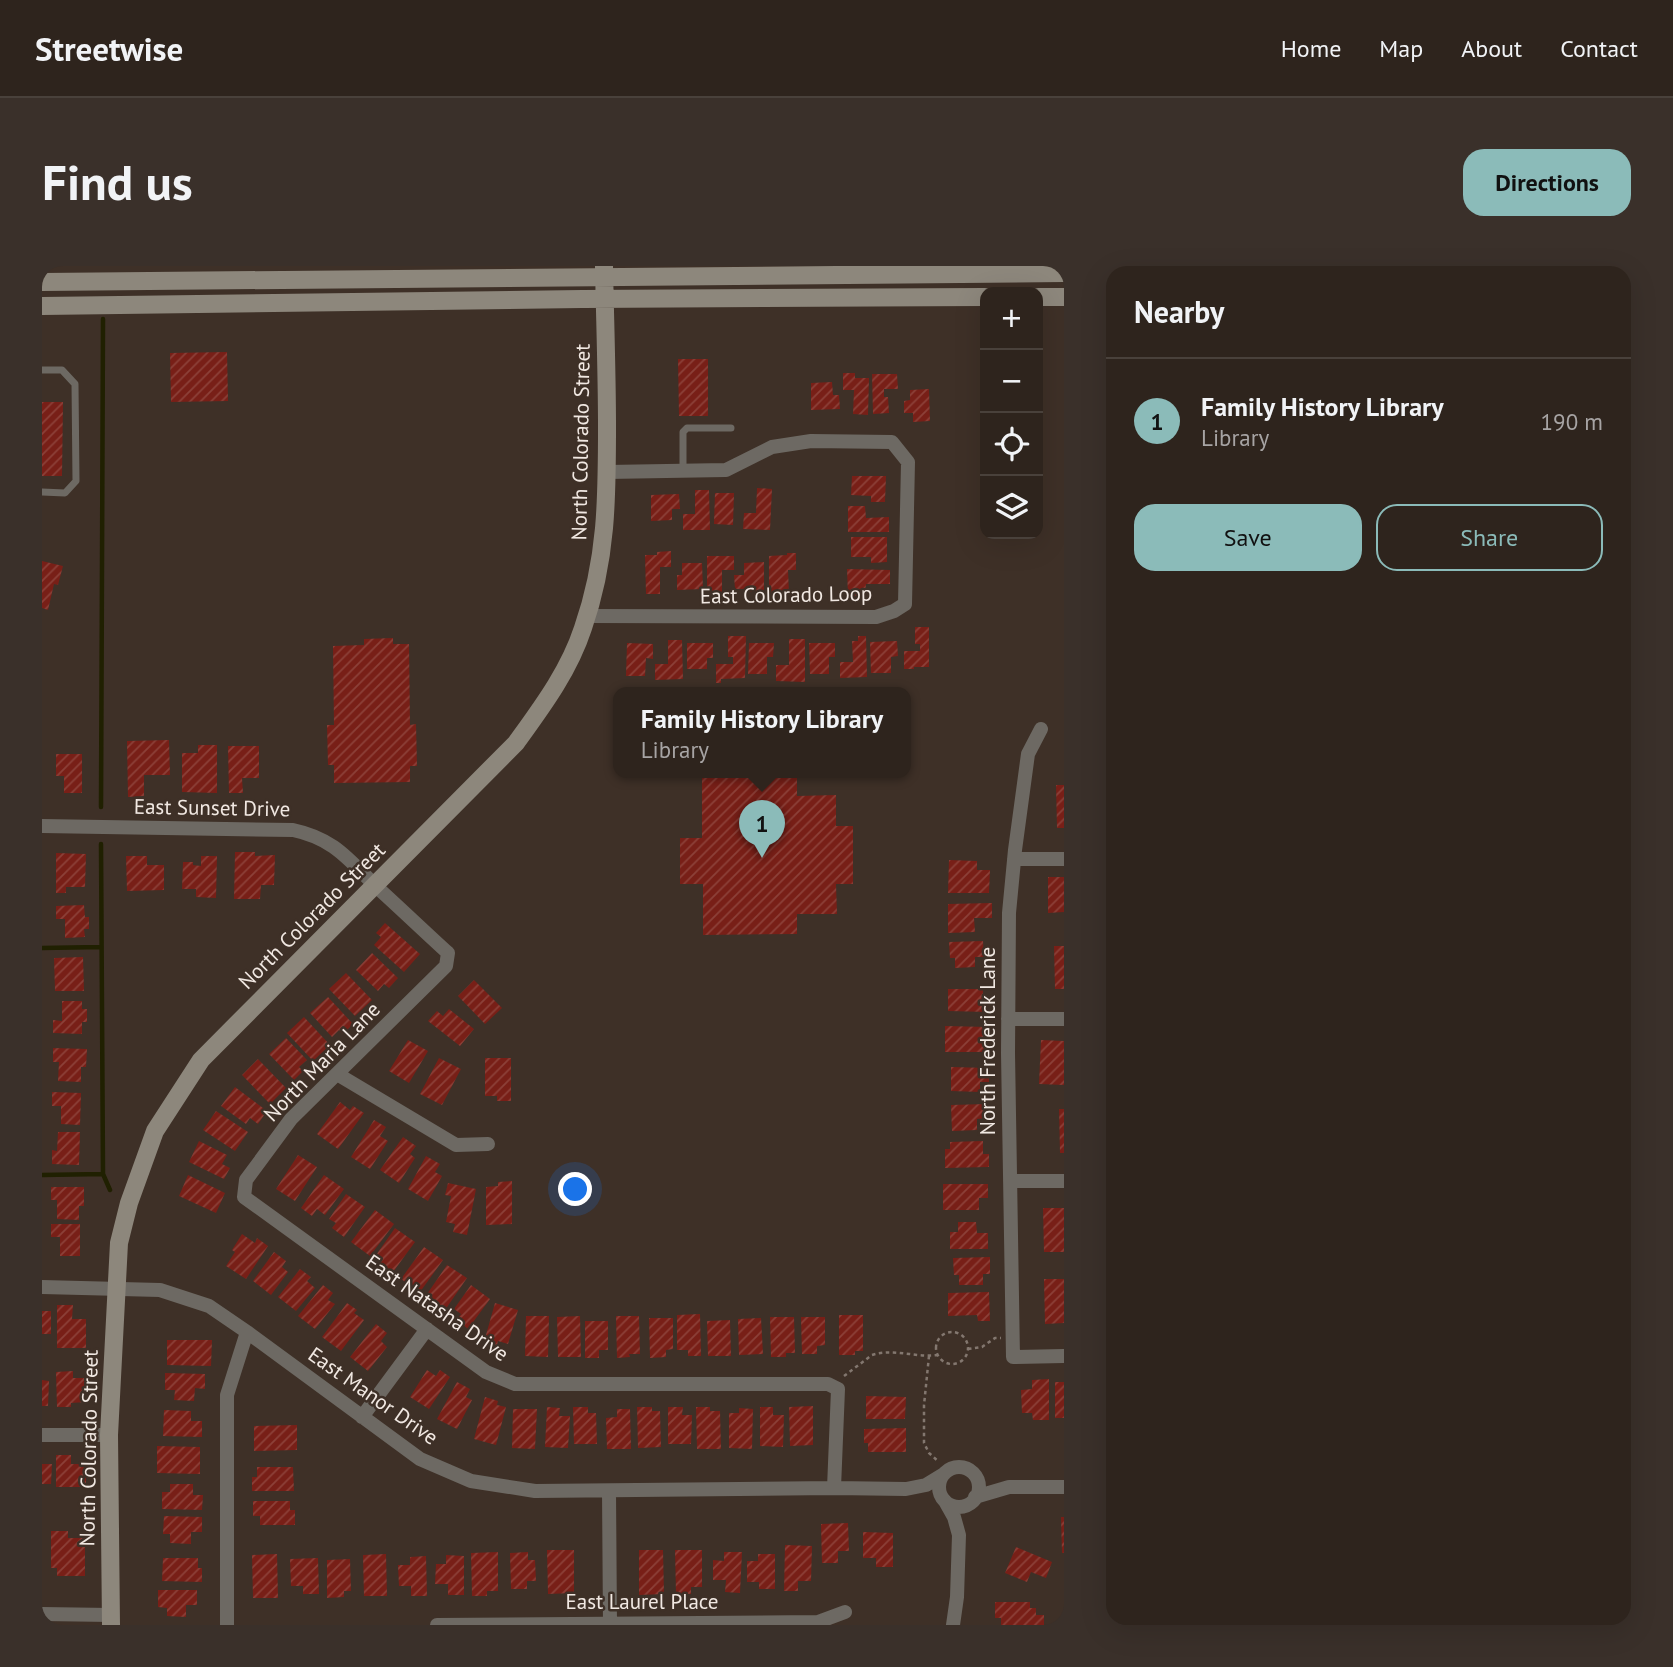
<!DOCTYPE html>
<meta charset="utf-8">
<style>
body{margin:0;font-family:"PT Sans",sans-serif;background:#3a302a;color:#f1f3f6}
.controls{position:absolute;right:21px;top:21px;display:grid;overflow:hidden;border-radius:14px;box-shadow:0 7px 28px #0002}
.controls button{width:63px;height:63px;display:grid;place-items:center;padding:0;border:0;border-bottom:2px solid #49413b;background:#2e241d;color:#f1f3f6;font:35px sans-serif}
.you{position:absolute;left:534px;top:924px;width:24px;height:24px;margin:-18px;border:5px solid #fff;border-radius:50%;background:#1a73e8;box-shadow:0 0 0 10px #1a73e833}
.badge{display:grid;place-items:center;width:46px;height:46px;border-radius:50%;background:#8bbbb9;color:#111;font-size:23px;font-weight:700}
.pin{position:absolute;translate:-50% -58px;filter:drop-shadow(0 2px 4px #0008)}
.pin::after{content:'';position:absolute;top:37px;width:24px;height:21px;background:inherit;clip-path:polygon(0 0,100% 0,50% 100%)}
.popup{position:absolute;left:571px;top:421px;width:298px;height:91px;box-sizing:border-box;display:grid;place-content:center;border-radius:14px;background:#2e241d;filter:drop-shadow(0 2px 5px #0005);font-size:23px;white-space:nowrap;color:#a7a4a4}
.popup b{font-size:26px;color:#f1f3f6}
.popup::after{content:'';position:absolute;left:50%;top:100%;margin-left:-14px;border:14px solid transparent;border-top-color:#2e241d}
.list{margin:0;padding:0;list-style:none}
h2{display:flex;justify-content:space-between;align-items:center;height:91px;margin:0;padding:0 28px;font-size:30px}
h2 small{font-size:23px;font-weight:400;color:#a7a4a4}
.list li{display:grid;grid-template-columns:46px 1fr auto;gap:21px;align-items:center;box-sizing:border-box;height:126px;padding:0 28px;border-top:2px solid #49413b}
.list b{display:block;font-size:26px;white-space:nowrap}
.list p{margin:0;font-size:23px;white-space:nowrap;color:#a7a4a4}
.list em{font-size:23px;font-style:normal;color:#a7a4a4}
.actions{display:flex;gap:14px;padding:21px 28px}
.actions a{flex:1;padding:16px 0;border:2px solid #8bbbb9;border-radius:21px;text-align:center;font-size:24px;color:#8bbbb9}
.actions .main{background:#8bbbb9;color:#111}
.icon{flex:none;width:38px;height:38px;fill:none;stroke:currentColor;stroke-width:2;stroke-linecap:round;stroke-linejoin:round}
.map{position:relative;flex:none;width:1022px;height:1359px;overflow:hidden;border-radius:21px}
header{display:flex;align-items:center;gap:42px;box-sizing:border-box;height:98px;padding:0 35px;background:#2e241d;border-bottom:2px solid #49413b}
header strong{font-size:33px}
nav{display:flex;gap:38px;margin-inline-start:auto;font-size:24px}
.intro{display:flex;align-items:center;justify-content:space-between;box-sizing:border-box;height:168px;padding:0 42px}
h1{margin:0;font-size:49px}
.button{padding:18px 32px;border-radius:21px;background:#8bbbb9;color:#111;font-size:24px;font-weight:700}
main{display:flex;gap:42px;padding:0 42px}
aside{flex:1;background:#2e241d;border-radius:21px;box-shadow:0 7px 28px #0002}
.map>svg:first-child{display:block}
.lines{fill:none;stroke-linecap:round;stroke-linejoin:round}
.stream{stroke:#202001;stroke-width:4.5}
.building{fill:url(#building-hatch)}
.path{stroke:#83776f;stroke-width:2.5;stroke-dasharray:3.5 3.5;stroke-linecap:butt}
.lane{stroke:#6d6963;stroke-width:7}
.street{stroke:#6d6963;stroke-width:14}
.secondary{stroke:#8d877c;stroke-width:18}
.labels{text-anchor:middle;stroke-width:5;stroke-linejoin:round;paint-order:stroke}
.street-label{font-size:21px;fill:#f1e8e2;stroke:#3e3027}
</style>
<header>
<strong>Streetwise</strong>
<nav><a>Home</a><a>Map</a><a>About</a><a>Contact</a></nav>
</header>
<div class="intro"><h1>Find us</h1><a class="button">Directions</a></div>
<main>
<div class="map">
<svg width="1022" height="1359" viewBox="0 0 1022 1359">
<defs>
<pattern id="building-hatch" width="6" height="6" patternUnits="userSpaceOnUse" patternTransform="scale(1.75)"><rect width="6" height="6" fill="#781f17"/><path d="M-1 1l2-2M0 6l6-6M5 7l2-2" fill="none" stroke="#8c4038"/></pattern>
</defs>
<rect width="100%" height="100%" fill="#3e3027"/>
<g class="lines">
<!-- stream -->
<path class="stream" d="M59 541 61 53
M59 578 61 908 68 924
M0 682 59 681
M0 909 61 908"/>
</g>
<!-- building -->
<path class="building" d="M185 86 186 135 129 136 128 87Z
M636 93H666V150H637Z
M801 107H813V112H827L826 149 811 148 812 124H801Z
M830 108H855L856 123H842V131H846L847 147 831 148Z
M790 116 791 129H797L798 143 769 144V117Z
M887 123 888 155 871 156V147H862V135L868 134V124Z
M0 136H21L20 210H0Z
M810 210H844L843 236H829V230L809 229Z
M715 222 730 223 728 264 701 263 702 247H714Z
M653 224H667L668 264H641V248H653Z
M673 227H692L691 259 672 258Z
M637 228 638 243H630V254L609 255V229Z
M806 240H823L824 252 847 251V266H806Z
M809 271H845V296L829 297V291H809Z
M629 285V301H618V328H604L603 289H615V286Z
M745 287H754V304H746L747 327 727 328V290L745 289Z
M665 290H692V304H680V328H665Z
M0 295 21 300 16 319 12 318 6 344 0 342Z
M722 296V326H706V323H693L692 309H702V297Z
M640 297H660L661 323 635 324V309H640Z
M805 303 848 304V318H824L823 330H806Z
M873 361H887V401H872V403H862V385H878V378H873Z
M686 370H704L703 412 679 413V417H674V398H691V391H686Z
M816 370H824L825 411 798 412V396H811L810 375H816Z
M351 372V378H367L368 459 374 458 375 500H368V516L292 517V499H286L285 459H292L291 380 322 379V373Z
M747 373H763V416L734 415V399H747Z
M626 374H640L641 413 613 414V398H626Z
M855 375 856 390 849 391V407H829L828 376Z
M585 377 611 378V393L604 392 603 410H584Z
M645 377H671V392H665V403H645Z
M707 377H732L731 391H725V408H706Z
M767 377H793V391H787V408H768Z
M127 474 128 509H102V530L86 531 85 475Z
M156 479H175V527L140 526V487H156Z
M186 480H217V512H200L201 527H187Z
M14 488H40V527H22V510H14Z
M660 506H755V530L794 529V560H811V618H794L795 648H755V668L661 669V618H638V572H660Z
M1014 519H1022V562H1015Z
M193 586H213V590L233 589 232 619H219L218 633H192Z
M14 587 44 588 43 621H24V627H14Z
M84 590H105V599H122V624L85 625Z
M159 590H175L174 632 154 631V623H140L141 596H151V599L159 600Z
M907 594 935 595V604H948L947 627H906Z
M1006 611H1022V646L1006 647Z
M950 637V652H932L933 666 906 667V638Z
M42 639 43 651H47V663H42L43 671 23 672V653H14V640Z
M343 657 378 688 362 706 332 679 339 671 334 667Z
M941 675 942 691H933V701L913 702V692H908L907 676Z
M1012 680H1022V723H1013Z
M330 687 356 712 347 722 342 718 336 725 314 704Z
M41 691 42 725H13L12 692Z
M304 707 330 734 313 750 287 723Z
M432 714 460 742 443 758 416 730Z
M906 723H941V733H946V746L906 745Z
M286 731 311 758 301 768 297 764 290 771 268 747Z
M20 735H40V743H45V756H40V768L11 767V754L20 755Z
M407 743 432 763 418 780 386 755 395 745 401 750Z
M262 751 288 779 271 795 245 767Z
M903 760 947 761V786H903Z
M244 772 265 794 257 801 261 805 252 814 227 788Z
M366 774 386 785 367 817 347 805Z
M999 774 1022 775V819L997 818Z
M11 782 45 783 44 801H39V816L16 815 17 796H11Z
M397 792 419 803 400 839 378 828Z
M443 792H469V835H455V830H443Z
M216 793 244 822 228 838 200 809Z
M909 801 947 802V816H938V826L909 825Z
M193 821 225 845 216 858 208 852 204 858 179 840Z
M10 826 39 827 38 859 19 858V840H10Z
M298 836 308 844 311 840 322 847 296 883 275 868Z
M944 838V852L935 853V864L910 865 909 839Z
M1017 843H1022V887H1018Z
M174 845 206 866 193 885 161 864Z
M332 854 344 861 338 870 346 875 328 903 309 891Z
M16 866H38L37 899 10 898V884L15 885Z
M361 871 374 880 368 888 373 892 357 917 338 904Z
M157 875 185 889 180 898 188 902 182 913 147 896Z
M941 875V888H947V901L903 902V883H908V876Z
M256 889 275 901 253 935 234 923Z
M384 890 398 898 393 906 400 910 386 935 366 923Z
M146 909 183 927 174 947 137 930Z
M282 909 302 923 283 949 275 943 270 950 259 942Z
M470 915V958L444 959V921L456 920V916Z
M406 917 434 923 425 969 411 966 413 958 404 956 409 930 403 929Z
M901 918H946V932H937V944H901Z
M9 921H42V940H37V954L15 953V934H9Z
M304 928 323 941 302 971 290 962 294 957 287 953Z
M1001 942H1022V986H1002Z
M333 944 352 958 328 990 309 976Z
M916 956H934L935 967H946V983H908V966H916Z
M9 958H38V990H18V971H9Z
M353 962 373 976 351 1006 332 992Z
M200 968 213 977 215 972 226 980 204 1013 184 1000 193 986 190 984Z
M382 981 401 994 378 1026 359 1013Z
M232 986 244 995 240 1001 246 1006 229 1029 211 1015Z
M948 991V1008H941V1019H917V1009H912L911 992Z
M405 999 425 1012 403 1044 383 1031Z
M258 1003 269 1011 265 1015 273 1022 254 1045 236 1031Z
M1002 1013H1022V1057L1003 1058Z
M281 1019 291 1027 286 1034 293 1038 273 1063 256 1050Z
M429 1019 448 1033 426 1063 415 1054 419 1048 412 1043Z
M947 1026 948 1055H936L935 1049 906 1050V1027Z
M305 1037 315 1044 312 1047 322 1054 299 1085 280 1071Z
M453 1037 476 1044 466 1078 456 1075 455 1079 442 1076Z
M15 1039H31L30 1053H44V1082H15Z
M0 1045H9V1068H0Z
M658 1048 659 1090H646V1084H635V1049Z
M797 1049H821V1085H813V1089H797Z
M484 1050H507L506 1091 483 1090Z
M538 1050 539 1091H516L515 1051Z
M574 1050H597L598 1088H587L588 1091 575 1092Z
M728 1051H752L753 1087H744V1091H729Z
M759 1051H783V1079L775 1080V1088H760Z
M607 1052H631V1083L624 1084V1091L608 1092Z
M719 1052 721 1088 697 1089 696 1053Z
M688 1054 689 1090H666L665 1055Z
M543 1055H566V1084H557V1092H543Z
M334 1058 345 1067 339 1075 345 1081 326 1105 308 1091Z
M125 1074H170L169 1100 125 1099Z
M385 1104 394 1110 398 1104 408 1111 387 1143 368 1131Z
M31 1105V1112H43L44 1136 29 1137V1141H15L14 1106Z
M123 1107 163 1108V1123L153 1122 152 1135 132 1134 133 1124H123Z
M1007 1113V1154H991L990 1147H980L979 1124 990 1123V1114Z
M0 1114 7 1115 6 1140H0Z
M415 1116 428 1123 424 1131 430 1134 415 1163 395 1153Z
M1013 1116H1022V1152H1013Z
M824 1130 864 1131 863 1153H824Z
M443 1131 456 1135 455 1139 464 1141 454 1179 432 1173Z
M771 1140V1179L748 1180 747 1141Z
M505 1141 518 1142 517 1150H528L526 1182 503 1181Z
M531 1141H546V1147H554L555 1178H532Z
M595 1141H610V1145H618L619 1181 596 1182Z
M626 1141H641L640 1149H650L649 1178H626Z
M654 1141H668V1145H678L679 1183H655Z
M718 1141H731V1149H742L741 1181 718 1180Z
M697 1142 711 1143 710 1183 687 1182V1147H697Z
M471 1143H495L493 1183 470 1182Z
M575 1143H588L589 1183H565L564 1152 575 1151Z
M122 1144 149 1145V1155H160V1171L121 1170Z
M255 1159V1184L212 1185V1160Z
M864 1162V1186H826V1177H822V1163Z
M115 1180 158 1181V1208L115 1207Z
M14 1189H29V1198H44V1221H14Z
M0 1198H10L9 1218H0Z
M215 1201H251L252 1225H210V1211H215Z
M128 1218H151V1229H161L160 1244 120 1243V1226H128Z
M211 1235H248V1244H253V1259H218V1250H211Z
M122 1250 160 1251V1266H149V1278L128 1277V1268H121Z
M1019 1251H1022V1287H1020Z
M806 1257 807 1285H796V1297H780L779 1258Z
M9 1265H26V1272H43V1310H15V1302H9Z
M821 1266 851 1267V1301H834V1292H821Z
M743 1279 770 1280 769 1315H756V1325H742Z
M974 1281 1010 1296 1004 1312 989 1306 985 1316 963 1307Z
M505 1284H532V1327L506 1328Z
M597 1284H621L622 1328 597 1329Z
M633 1284H660V1321H649V1328H634Z
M456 1286V1325H445V1330H430L429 1287Z
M486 1286V1294H493L494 1315H485V1323H469L468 1287Z
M682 1286H700L698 1327 683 1326 684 1314H671V1294L682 1295Z
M235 1288 236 1332H211L210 1289Z
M344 1288 345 1330H322L321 1289Z
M716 1288H733V1323H717V1316H705V1295H716Z
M404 1289 422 1290V1329H406V1318H393L394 1298H404Z
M384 1290 385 1330H369V1320H357L356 1299H368V1291Z
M121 1292H156V1302H160V1316L120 1315Z
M276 1292 277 1328H261V1320H249L248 1293Z
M308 1293 309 1325H302V1331L285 1332V1294Z
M116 1324H155V1339H144V1351L125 1350V1342L116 1341Z
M953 1336H988V1342H994V1349H1002V1359H959V1352H953Z"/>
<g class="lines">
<!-- path -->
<path class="path" d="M894 1082a16 16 0 1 1 32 0a16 16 0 1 1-32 0Z
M926 1083 940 1081 953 1072H959
M887 1090 882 1139V1177L887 1187 897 1196
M802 1110 830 1089C852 1082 874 1092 896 1089"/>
<!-- lane -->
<path class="lane" d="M0 104H20L33 118 34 215 23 227 0 226
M641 204V166L645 162H689"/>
<!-- street -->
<path class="street" d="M544 350 834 351 852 345 863 338 866 196 850 176 769 175 730 181 684 204 565 206
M999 463 986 488 973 584 967 647 966 787 971 1091 1022 1090
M0 560 251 564C294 573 308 596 338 624 361 645 383 666 406 687L404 700 249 853 204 914 202 931 444 1106 473 1118H786L796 1123 792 1222
M972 593H1022
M966 753H1022
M295 808 414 879 446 878
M968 915H1022
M0 1021 118 1024 167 1040 205 1066 378 1193 429 1215 493 1225 792 1222 864 1223 884 1219 902 1208
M320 1151 385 1063
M0 1169H67
M897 1221a20 20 0 1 1 40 0a20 20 0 1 1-40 0Z
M567 1225 568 1359
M933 1231 967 1221H1022
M903 1235 912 1251 917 1269 915 1331 911 1359
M0 1348 69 1349
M185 1359V1129L205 1066
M395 1359 776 1356 803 1346"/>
<!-- secondary -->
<path class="secondary" d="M0 16 1022 7
M996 31H1022
M0 40 540 33 943 31
M69 1359 67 1169 77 977 87 937 113 865 159 794 474 477C500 441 527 405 541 362 565 293 565 232 565 161 565 107 563 54 562 0"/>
</g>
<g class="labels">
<!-- street labels -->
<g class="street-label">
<text transform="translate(539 176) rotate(-89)" y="7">North Colorado Street</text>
<text transform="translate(744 329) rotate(-1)" y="7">East Colorado Loop</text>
<text transform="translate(170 542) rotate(1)" y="7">East Sunset Drive</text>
<text transform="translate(270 650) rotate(-45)" y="7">North Colorado Street</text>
<text transform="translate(946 775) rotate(-90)" y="7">North Frederick Lane</text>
<text transform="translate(280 796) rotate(-46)" y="7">North Maria Lane</text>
<text transform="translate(395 1042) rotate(35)" y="7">East Natasha Drive</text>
<text transform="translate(331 1130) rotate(35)" y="7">East Manor Drive</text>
<text transform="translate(47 1182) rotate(-89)" y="7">North Colorado Street</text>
<text x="600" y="1343">East Laurel Place</text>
</g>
</g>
</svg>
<div class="controls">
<button>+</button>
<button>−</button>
<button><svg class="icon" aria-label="locate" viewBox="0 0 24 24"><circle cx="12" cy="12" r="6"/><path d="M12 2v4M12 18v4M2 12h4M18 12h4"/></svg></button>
<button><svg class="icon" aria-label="layers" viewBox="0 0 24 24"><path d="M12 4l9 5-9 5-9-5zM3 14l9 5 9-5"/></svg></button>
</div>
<div class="you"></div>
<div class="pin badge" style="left:720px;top:592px">1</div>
<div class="popup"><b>Family History Library</b>Library</div>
</div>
<aside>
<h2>Nearby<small></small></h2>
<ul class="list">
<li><span class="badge">1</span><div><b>Family History Library</b><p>Library</p></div><em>190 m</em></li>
</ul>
<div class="actions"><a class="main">Save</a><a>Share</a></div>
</aside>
</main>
